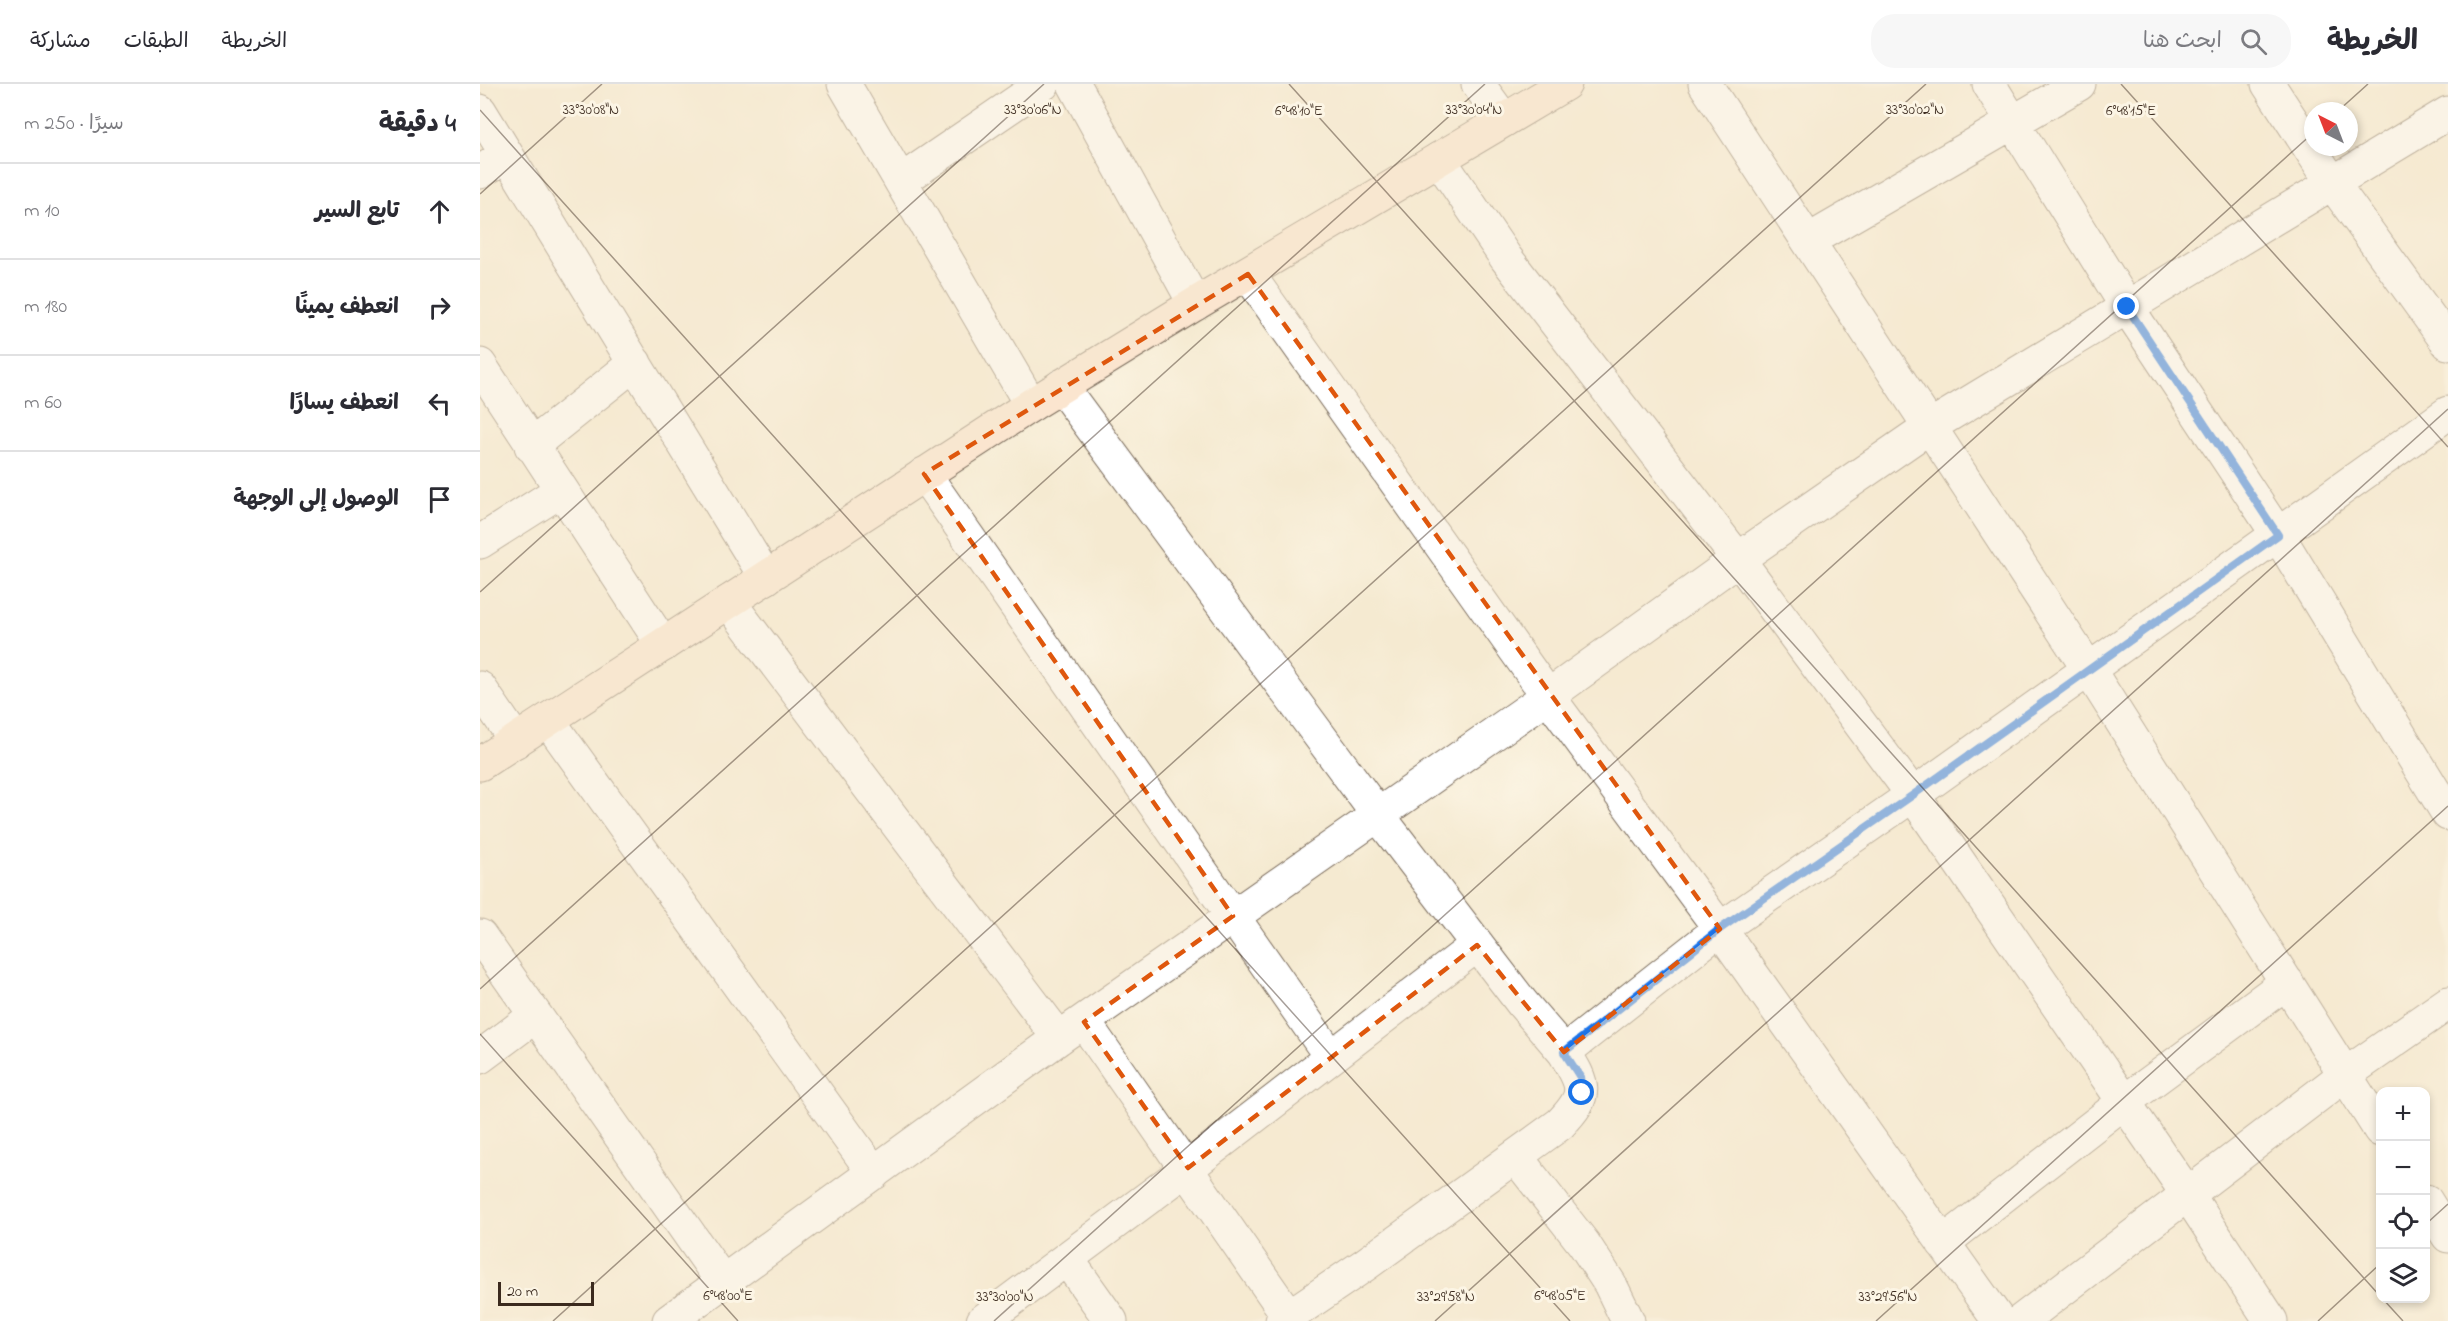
<!DOCTYPE html>
<html lang="ar">
<meta charset="utf-8">
<style>
body{margin:0;font-family:"Indie Flower","Playpen Sans Arabic",sans-serif;background:#f7f7f7;color:#2b2b33;direction:rtl}
.controls{position:absolute;right:18px;bottom:18px;display:grid;overflow:hidden;border-radius:12px;box-shadow:0 3px 9px #0003}
.controls button{width:54px;height:54px;display:grid;place-items:center;padding:0;border:0;border-bottom:2px solid #e1e1e2;background:#fff;color:#2b2b33;font:30px sans-serif}
.compass{position:absolute;left:1824px;top:18px;width:54px;height:54px;border-radius:50%;background:#fff;box-shadow:0 3px 9px #0003;rotate:318deg}
.scale{position:absolute;left:18px;bottom:15px;width:96px;box-sizing:border-box;padding-left:6px;border:3px solid #3b2a1e;border-top:0;font-size:16px;line-height:21px;white-space:nowrap;color:#3b2a1e;-webkit-text-stroke:4px #fcf5e5;paint-order:stroke}
.stop{position:absolute;width:18px;height:18px;margin:-14px;border:4px solid #1a73e8;border-radius:50%;background:#fff}
.stop.end{background:#1a73e8;border-color:#fff;box-shadow:0 2px 6px #0008}
.list{margin:0;padding:0;list-style:none}
h2{display:flex;justify-content:space-between;align-items:center;height:78px;margin:0;padding:0 24px;font-size:26px}
h2 small{font-size:20px;font-weight:400;color:#7c7c81}
.list li{display:grid;grid-template-columns:39px 1fr auto;gap:18px;align-items:center;box-sizing:border-box;height:96px;padding:0 24px;border-top:2px solid #e1e1e2}
.list b{display:block;font-size:22px;white-space:nowrap}
.list em{font-size:20px;font-style:normal;color:#7c7c81}
.icon{flex:none;width:33px;height:33px;fill:none;stroke:currentColor;stroke-width:2;stroke-linecap:round;stroke-linejoin:round}
.map{position:relative;flex:none;width:1968px;height:1237px;overflow:hidden;direction:ltr}
header{display:flex;align-items:center;gap:36px;box-sizing:border-box;height:84px;padding:0 30px;background:#fff;border-bottom:2px solid #e1e1e2}
header strong{font-size:28px}
nav{display:flex;gap:33px;margin-inline-start:auto;font-size:21px}
.search{width:420px;height:54px;background:#f7f7f7;display:flex;align-items:center;gap:15px;box-sizing:border-box;padding:0 21px;border-radius:24px;color:#7c7c81;font-size:22px}
main{display:flex}
aside{flex:1;background:#fff}
.map>svg:first-child{display:block}
.lines{fill:none;stroke-linecap:round;stroke-linejoin:round}
.street-casing{stroke:#7c6d5d;stroke-width:35}
.secondary-casing{stroke:#7c6d5d;stroke-width:35}
.street{stroke:#fff;stroke-width:33}
.secondary{stroke:#fbe5cf;stroke-width:33}
.route{stroke:#1a73e8;stroke-width:8}
.marked{fill:none;stroke:#df570d;stroke-width:4.5;stroke-dasharray:12 8;stroke-linejoin:round}
.ticks{fill:none;stroke:#3b2a1e;stroke-width:1.5;stroke-opacity:0.45}
.ticks-label{font-size:15px;text-anchor:middle;fill:#3b2a1e;stroke:#fcf5e5;stroke-width:6;stroke-linejoin:round;paint-order:stroke}
</style>
<header>
<strong>الخريطة</strong>
<div class="search"><svg class="icon" aria-label="search" viewBox="0 0 24 24"><circle cx="10" cy="10" r="6"/><path d="M15 15l6 6"/></svg>ابحث هنا</div>
<nav><a>الخريطة</a><a>الطبقات</a><a>مشاركة</a></nav>
</header>
<main>
<div class="map">
<svg width="1968" height="1237" viewBox="0 0 1968 1237">
<rect width="100%" height="100%" fill="#fcf5e5"/>
<filter id="ink" filterUnits="userSpaceOnUse"><feTurbulence type="fractalNoise" baseFrequency=".0167" numOctaves="2"/><feDisplacementMap in="SourceGraphic" scale="12" xChannelSelector="R" yChannelSelector="G"/><feConvolveMatrix kernelMatrix="1 2 1 2 8 2 1 2 1" color-interpolation-filters="sRGB"/></filter>
<filter id="wash" filterUnits="userSpaceOnUse"><feTurbulence type="fractalNoise" baseFrequency=".008" numOctaves="4" result="noise"/><feDisplacementMap in="SourceGraphic" scale="24" xChannelSelector="R" yChannelSelector="G"/><feGaussianBlur stdDeviation="1.35" result="paint"/><feColorMatrix in="noise" values="0 0 0 0 0 0 0 0 0 0 0 0 0 0 0 0 0 1.4 0 .05"/><feComposite in="paint" operator="in"/></filter>
<g filter="url(#wash)">
<rect width="100%" height="100%" fill="#f5ead1"/>
</g>
<g filter="url(#ink)">
<g class="lines">
<defs>
<path id="street" d="M364 0 551 321
M594 0 715 220
M998 0 1024 36
M1225 0 1609 586 1900 1046
M1509 0 1647 223 1798 451 1968 730
M1788 0 1853 100 1968 259
M0 27 286 494
M959 75 1026 174 1258 475 1433 711 1708 1111 1791 1237
M0 88 27 71
M421 97 563 0
M1328 157 1599 0
M768 190 1068 612 1240 845 1519 1237
M0 281 183 561
M581 302 898 731 1042 919 1084 968 1240 845 1433 711 1968 329
M51 362 155 279
M444 390 851 973
M0 458 80 407
M249 518 579 954
M0 604 36 657
M68 636 394 1089
M0 852 242 1197
M604 938 812 1237
M0 973 55 932
M1036 1073 1104 1160 1130 1200 1148 1237
M1946 1117 1968 1152
M1463 1159 1644 1018 1807 898
M587 1175 631 1237
M189 1237 579 954 1068 612 1258 475 1449 343 1968 29
M503 1237 688 1099 997 861
M802 1237 886 1180 1080 1040C1109 1010 1105 1002 1084 968
M1541 1237 1866 990 1968 919"/>
<path id="secondary" d="M0 680 551 321 715 220 1085 0"/>
</defs>
<!-- street casing -->
<use href="#street" class="street-casing"/>
<!-- secondary casing -->
<use href="#secondary" class="secondary-casing"/>
<!-- street -->
<use href="#street" class="street"/>
<!-- secondary -->
<use href="#secondary" class="secondary"/>
</g>
</g>
<g class="lines" filter="url(#ink)">
<!-- route -->
<path class="route" d="M1102 1009 1100 993 1084 968 1240 845 1433 711 1798 451 1647 223"/>
</g>
<!-- marked area -->
<path d="M0 0H1968V1237H0ZM768 190 1240 845 1084 968 997 861 708 1084 604 938 753 832 444 390Z" fill="#f5ead1" fill-opacity=".55" fill-rule="evenodd"/>
<path class="marked" d="M768 190 1240 845 1084 968 997 861 708 1084 604 938 753 832 444 390Z"/>
<!-- ticks -->
<path class="ticks" d="M809 0 1900 1212M1641 0 1968 363M0 26 1090 1237M1858 27 1888 0M0 110 122 0M0 508 564 0M0 905 1005 0M0 950 258 1237M1946 1140 1968 1120M1902 1214 1923 1237M73 1237 1446 0M514 1237 1833 49M955 1237 1968 325M1396 1237 1968 722M1838 1237 1900 1180"/>
<g class="ticks-label">
<text x="111" y="30">33°30'08"N</text>
<text x="994" y="30">33°30'04"N</text>
<text x="553" y="30">33°30'06"N</text>
<text x="1435" y="30">33°30'02"N</text>
<text x="819" y="31">6°48'10"E</text>
<text x="1651" y="31">6°48'15"E</text>
<text x="248" y="1216">6°48'00"E</text>
<text x="1080" y="1216">6°48'05"E</text>
<text x="525" y="1217">33°30'00"N</text>
<text x="966" y="1217">33°29'58"N</text>
<text x="1408" y="1217">33°29'56"N</text>
</g>
</svg>
<div class="controls">
<button>+</button>
<button>−</button>
<button><svg class="icon" aria-label="locate" viewBox="0 0 24 24"><circle cx="12" cy="12" r="6"/><path d="M12 2v4M12 18v4M2 12h4M18 12h4"/></svg></button>
<button><svg class="icon" aria-label="layers" viewBox="0 0 24 24"><path d="M12 4l9 5-9 5-9-5zM3 14l9 5 9-5"/></svg></button>
</div>
<svg class="compass" viewBox="-18 -18 36 36"><path d="M0-13l5 13h-10z" fill="#e53935"/><path d="M0 13l5-13h-10z" fill="#7c7c81"/></svg>
<div class="scale">20 m</div>
<div class="stop" style="left:1102px;top:1009px"></div>
<div class="stop end" style="left:1647px;top:223px"></div>
</div>
<aside>
<h2>4 دقيقة<small>سيرًا · 250 m</small></h2>
<ul class="list">
<li><svg class="icon" aria-label="ahead" viewBox="0 0 24 24"><path d="M12 20V5M6 11l6-6 6 6"/></svg><div><b>تابع السير</b></div><em>10 m</em></li>
<li><svg class="icon" aria-label="right" viewBox="0 0 24 24"><path d="M7 20v-9h11M14 6l5 5-5 5"/></svg><div><b>انعطف يمينًا</b></div><em>180 m</em></li>
<li><svg class="icon" aria-label="left" viewBox="0 0 24 24"><path d="M17 20v-9H6M10 6l-5 5 5 5"/></svg><div><b>انعطف يسارًا</b></div><em>60 m</em></li>
<li><svg class="icon" aria-label="arrive" viewBox="0 0 24 24"><path d="M6 21V4h12l-3 4 3 4H6"/></svg><div><b>الوصول إلى الوجهة</b></div></li>
</ul>
</aside>
</main>
